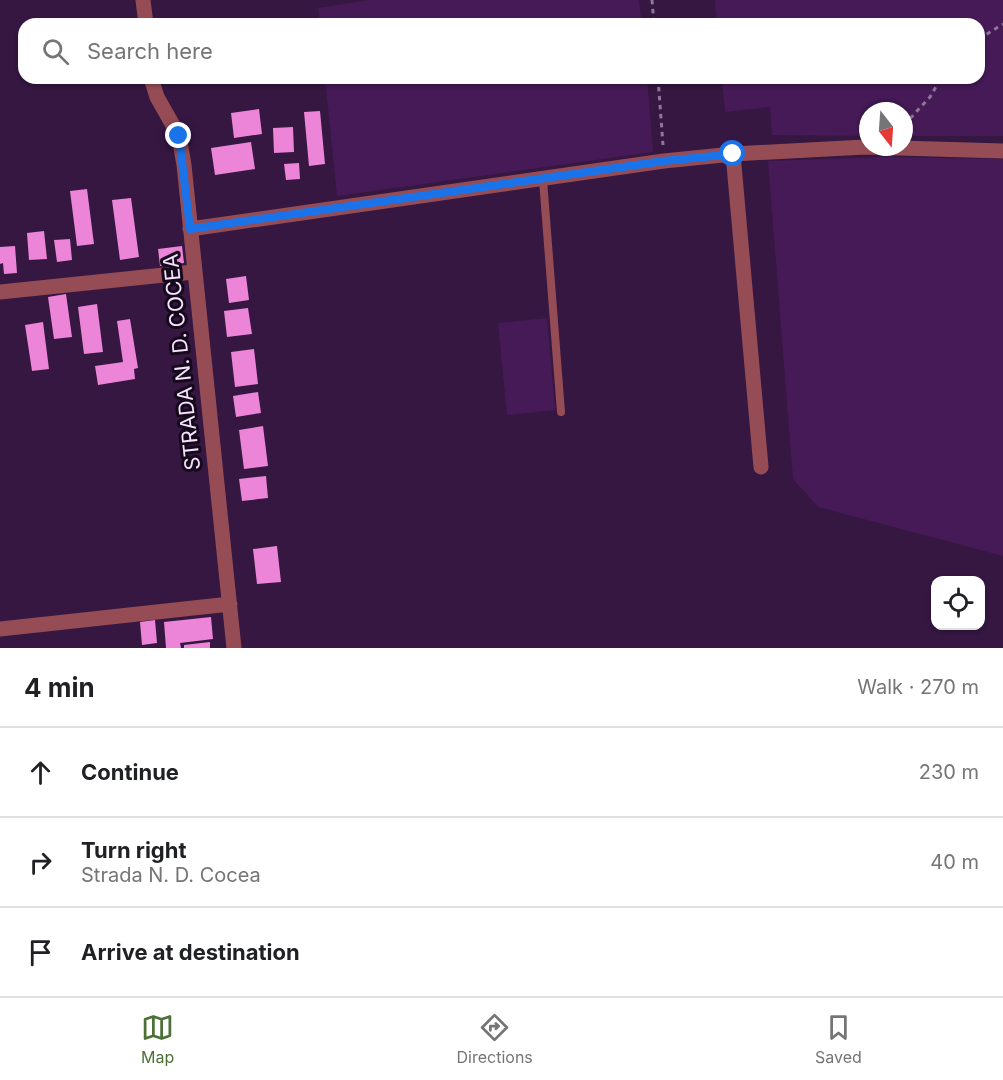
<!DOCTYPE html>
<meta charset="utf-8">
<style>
body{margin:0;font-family:Inter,sans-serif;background:#f2f2f2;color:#202124}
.controls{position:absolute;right:18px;bottom:18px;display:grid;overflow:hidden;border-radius:12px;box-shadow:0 2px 4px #0004}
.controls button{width:54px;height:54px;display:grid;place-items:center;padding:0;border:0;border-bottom:2px solid #e0e0e0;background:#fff;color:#202124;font:30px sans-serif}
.compass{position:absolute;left:859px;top:102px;width:54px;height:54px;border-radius:50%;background:#fff;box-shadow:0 2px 4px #0004;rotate:163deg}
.stop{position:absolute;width:18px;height:18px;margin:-14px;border:4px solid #1a73e8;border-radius:50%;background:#fff}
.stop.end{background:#1a73e8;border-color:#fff;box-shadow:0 2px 6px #0008}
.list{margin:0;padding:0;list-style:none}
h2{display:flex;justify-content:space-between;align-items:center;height:78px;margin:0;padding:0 24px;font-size:26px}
h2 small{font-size:20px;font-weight:400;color:#757577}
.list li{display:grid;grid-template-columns:39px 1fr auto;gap:18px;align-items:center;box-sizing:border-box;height:90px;padding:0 24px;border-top:2px solid #e0e0e0}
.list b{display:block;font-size:22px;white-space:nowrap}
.list p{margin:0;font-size:20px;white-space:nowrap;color:#757577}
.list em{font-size:20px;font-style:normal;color:#757577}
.icon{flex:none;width:33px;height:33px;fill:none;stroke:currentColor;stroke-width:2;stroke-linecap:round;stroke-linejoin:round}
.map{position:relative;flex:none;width:1003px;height:648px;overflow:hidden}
.search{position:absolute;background:#fff;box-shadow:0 2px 4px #0004;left:18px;right:18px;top:18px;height:66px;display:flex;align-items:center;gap:15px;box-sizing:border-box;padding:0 21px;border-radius:18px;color:#757577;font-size:22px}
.sheet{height:348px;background:#fff}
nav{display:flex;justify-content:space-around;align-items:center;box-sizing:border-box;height:84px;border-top:2px solid #e0e0e0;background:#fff;font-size:16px;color:#757577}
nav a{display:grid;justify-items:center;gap:3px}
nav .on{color:#4d7037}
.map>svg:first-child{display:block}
.green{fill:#451a56}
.building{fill:#ec85d8}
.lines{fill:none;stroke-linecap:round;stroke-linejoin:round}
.path{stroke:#8e7599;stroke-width:3;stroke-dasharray:4.5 4.5;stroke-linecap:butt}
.lane{stroke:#964c54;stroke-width:8}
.street{stroke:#964c54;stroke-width:15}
.route{stroke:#1a73e8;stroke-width:8}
.labels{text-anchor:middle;stroke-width:6;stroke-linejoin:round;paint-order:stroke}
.street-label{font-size:21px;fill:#f6e4ff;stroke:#16091c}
</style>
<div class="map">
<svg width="1003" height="648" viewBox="0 0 1003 648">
<rect width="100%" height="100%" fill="#351742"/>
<!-- green -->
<path class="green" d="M370 0H639L642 24H320L318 8Z
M715 0H1003V136H904V111H868V136L772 135 770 107 725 112 722 78H979V24H717Z
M325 78H647L653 152 337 196Z
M884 157 1003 159V556L818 507 793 479 768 161Z
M547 318 555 410 507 415 498 323Z"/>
<!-- building -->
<path class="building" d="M259 109 262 134 234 138 231 113Z
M320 111 325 164 309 166 304 112Z
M293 127 294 152 274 153 273 128Z
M251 142 255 169 215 175 211 148Z
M299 163 300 179 286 180 284 164Z
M87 189 94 244 77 246 70 191Z
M131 198 139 257 120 260 112 200Z
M44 231 47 259 29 260 27 233Z
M70 239 72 260 57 262 54 240Z
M15 246 17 273 4 274 3 263 0 264V247Z
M182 246 184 263 160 266 158 249Z
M246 276 249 300 229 303 226 279Z
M66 294 72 337 54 339 48 297Z
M97 304 103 352 84 354 78 307Z
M248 308 252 334 227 337 224 311Z
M130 319 138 368 134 369 135 379 98 385 95 366 123 362 117 321Z
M43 322 49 369 32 371 25 325Z
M254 349 258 384 235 387 231 352Z
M258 392 261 413 236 417 233 396Z
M263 426 268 466 244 469 239 430Z
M266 476 268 498 242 501 239 479Z
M277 546 281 582 257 584 253 549Z
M211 617 213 639 180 643 181 648H166L164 622Z
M155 620 157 643 142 645 140 622Z
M210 642V648H184V645Z"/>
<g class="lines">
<!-- path -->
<path class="path" d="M652 0 654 24
M979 39 1003 24
M658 78 663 145
M904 125 930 97 941 78"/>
<!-- lane -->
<path class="lane" d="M543 180 561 412"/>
<!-- street -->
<path class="street" d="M143 0 146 24
M151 78 157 97 179 136 184 165 234 648
M733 154 761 467
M190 229 664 161 733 154 865 147 1003 151
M0 292 193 272
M0 629 230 604"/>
</g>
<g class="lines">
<!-- route -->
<path class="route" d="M179 136 190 229 664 161 733 154"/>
</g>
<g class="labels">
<!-- street labels -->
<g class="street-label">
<text transform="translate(182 362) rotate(-96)" y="7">STRADA N. D. COCEA</text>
</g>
</g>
</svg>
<div class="controls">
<button><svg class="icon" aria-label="locate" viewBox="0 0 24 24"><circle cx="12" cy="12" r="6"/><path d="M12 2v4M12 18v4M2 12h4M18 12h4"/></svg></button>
</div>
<svg class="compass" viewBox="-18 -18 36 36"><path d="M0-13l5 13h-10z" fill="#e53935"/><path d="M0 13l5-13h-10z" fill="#757577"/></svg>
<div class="stop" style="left:733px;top:154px"></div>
<div class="stop end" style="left:179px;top:136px"></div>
<div class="search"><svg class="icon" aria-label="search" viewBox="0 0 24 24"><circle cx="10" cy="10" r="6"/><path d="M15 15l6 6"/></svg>Search here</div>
</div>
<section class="sheet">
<h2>4 min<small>Walk · 270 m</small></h2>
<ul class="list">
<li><svg class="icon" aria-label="ahead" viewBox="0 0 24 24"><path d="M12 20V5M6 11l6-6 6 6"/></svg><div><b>Continue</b></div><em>230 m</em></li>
<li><svg class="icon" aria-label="right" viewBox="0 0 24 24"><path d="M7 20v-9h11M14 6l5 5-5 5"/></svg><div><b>Turn right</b><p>Strada N. D. Cocea</p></div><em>40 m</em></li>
<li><svg class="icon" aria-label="arrive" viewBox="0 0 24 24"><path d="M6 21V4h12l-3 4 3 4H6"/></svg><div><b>Arrive at destination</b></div></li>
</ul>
</section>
<nav>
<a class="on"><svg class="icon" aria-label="map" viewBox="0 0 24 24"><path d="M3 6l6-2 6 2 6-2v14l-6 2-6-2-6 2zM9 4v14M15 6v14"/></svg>Map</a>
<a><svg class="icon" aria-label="directions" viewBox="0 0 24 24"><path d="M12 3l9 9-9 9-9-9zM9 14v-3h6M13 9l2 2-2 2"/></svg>Directions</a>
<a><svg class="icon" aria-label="saved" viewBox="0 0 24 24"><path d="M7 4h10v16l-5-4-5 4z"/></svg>Saved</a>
</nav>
